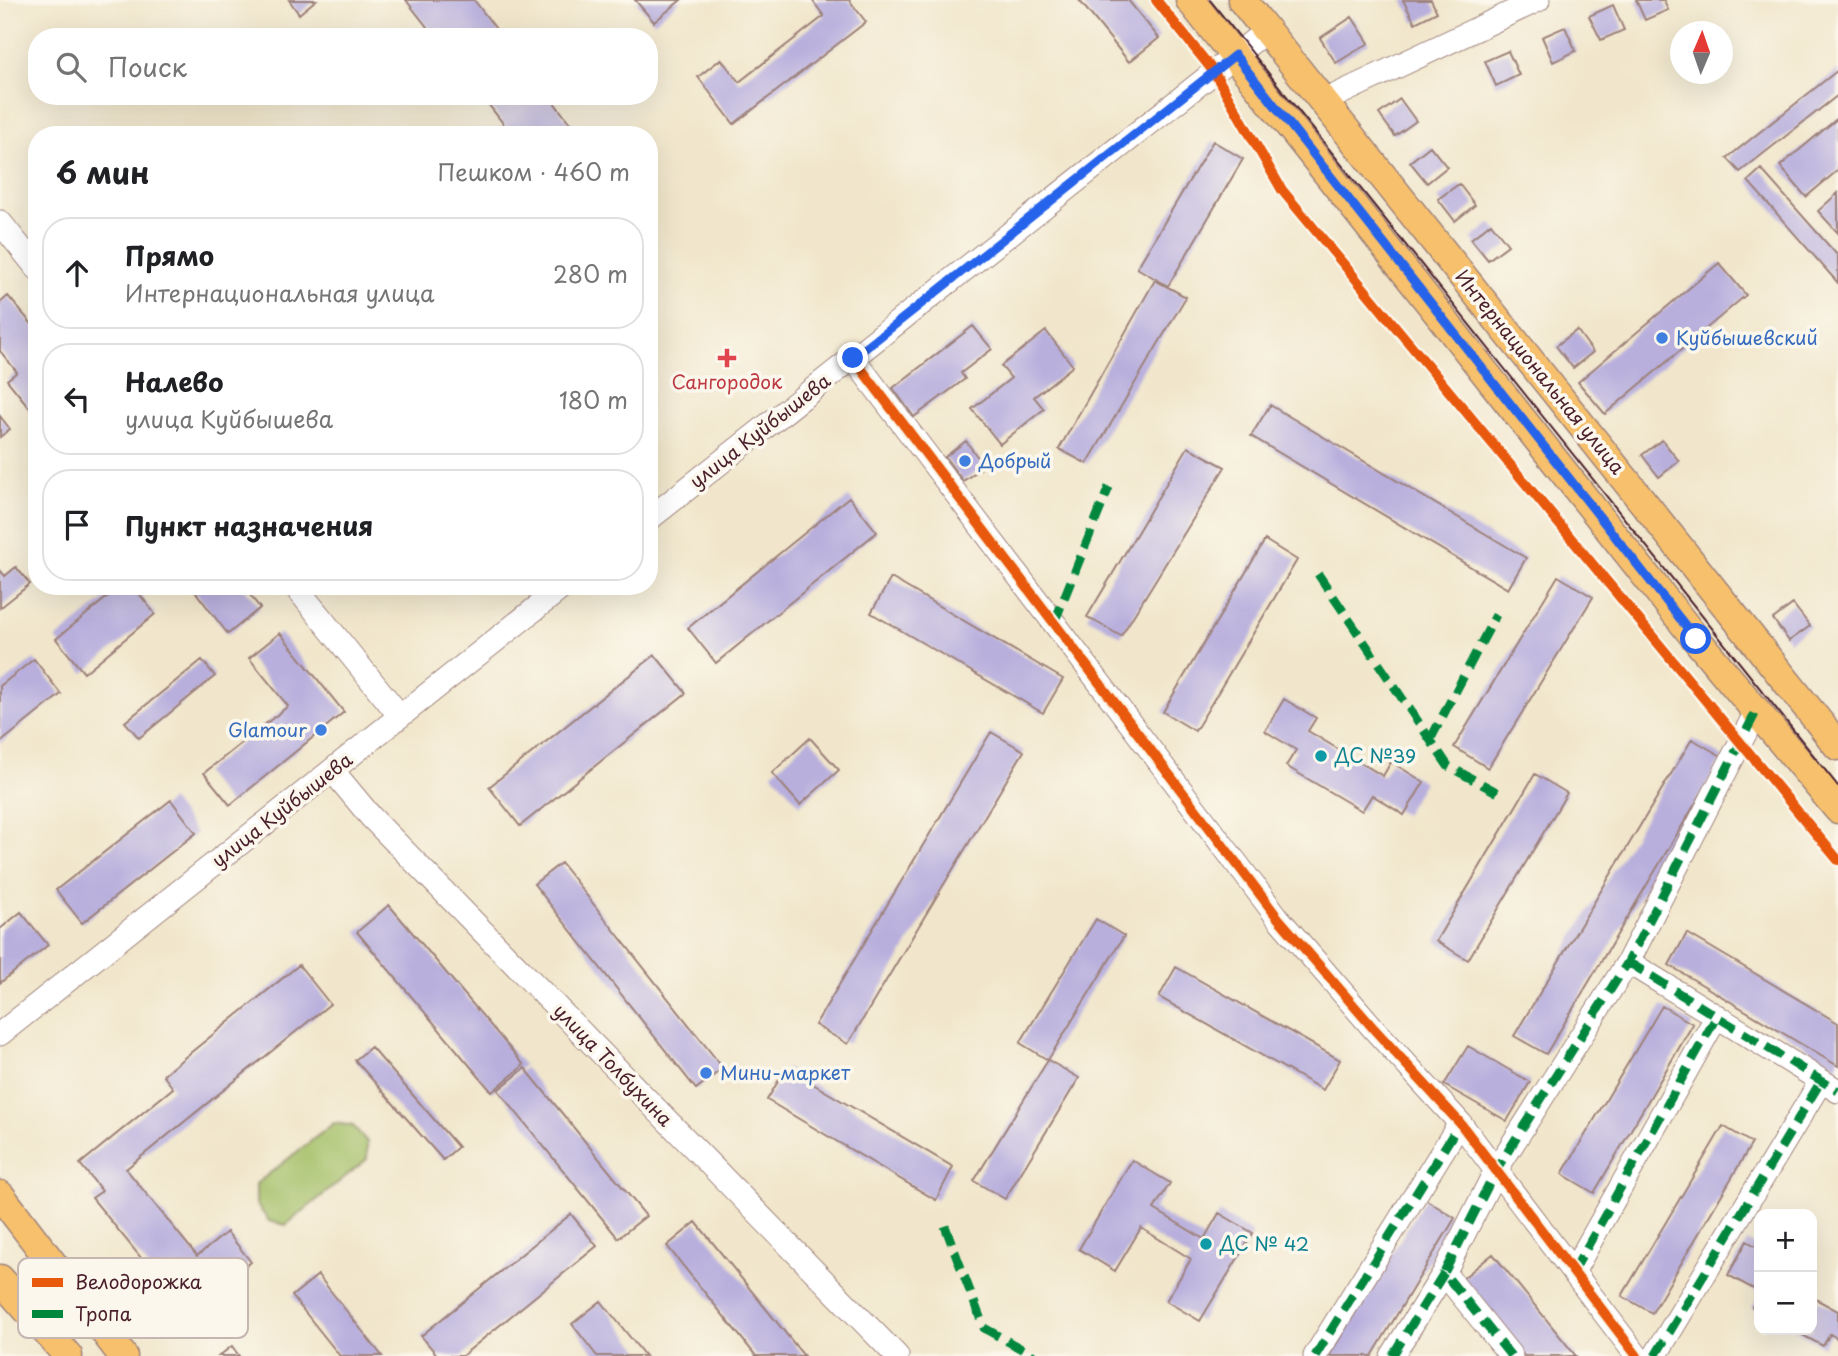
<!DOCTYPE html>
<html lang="ru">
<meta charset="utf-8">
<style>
body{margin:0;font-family:"Playpen Sans",sans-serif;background:#f2f2f2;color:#202124}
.controls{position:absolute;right:21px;bottom:21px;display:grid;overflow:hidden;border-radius:14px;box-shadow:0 7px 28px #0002}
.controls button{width:63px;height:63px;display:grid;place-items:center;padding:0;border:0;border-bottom:2px solid #e0e0e0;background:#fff;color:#202124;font:35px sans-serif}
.compass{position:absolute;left:1670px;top:21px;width:63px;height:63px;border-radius:50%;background:#fff;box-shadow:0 7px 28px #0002;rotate:2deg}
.stop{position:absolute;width:21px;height:21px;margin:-16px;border:5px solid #2563eb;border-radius:50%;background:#fff}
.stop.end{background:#2563eb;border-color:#fff;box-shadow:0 2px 7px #0008}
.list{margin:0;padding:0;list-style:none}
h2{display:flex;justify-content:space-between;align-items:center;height:91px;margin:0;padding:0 28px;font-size:30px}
h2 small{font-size:23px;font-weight:400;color:#757577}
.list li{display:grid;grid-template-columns:46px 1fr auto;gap:21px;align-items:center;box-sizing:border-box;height:112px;margin:0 14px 14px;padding:0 14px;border:2px solid #e0e0e0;border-radius:28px}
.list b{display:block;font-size:26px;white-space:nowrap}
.list p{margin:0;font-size:23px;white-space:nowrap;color:#757577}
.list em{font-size:23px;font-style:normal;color:#757577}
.icon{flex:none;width:38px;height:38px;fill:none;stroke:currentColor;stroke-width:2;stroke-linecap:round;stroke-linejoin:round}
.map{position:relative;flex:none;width:1838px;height:1356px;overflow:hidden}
.search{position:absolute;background:#fff;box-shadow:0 7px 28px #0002;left:28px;top:28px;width:630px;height:77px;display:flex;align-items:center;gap:18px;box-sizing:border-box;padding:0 24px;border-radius:28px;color:#757577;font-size:26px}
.panel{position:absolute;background:#fff;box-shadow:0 7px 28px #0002;left:28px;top:126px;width:630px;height:469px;border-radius:28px}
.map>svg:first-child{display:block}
.green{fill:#a4c068;stroke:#77704a;stroke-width:2}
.building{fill:#b8afdd}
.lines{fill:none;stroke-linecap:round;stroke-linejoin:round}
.minor-casing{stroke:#9e827b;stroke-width:25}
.major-casing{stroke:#9e827b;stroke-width:31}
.minor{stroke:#fff;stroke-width:23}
.major{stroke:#f7c06c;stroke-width:28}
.tram{stroke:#4a1f2b;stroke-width:2}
.quiet{stroke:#00873e;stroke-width:9;stroke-dasharray:18 9;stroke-linecap:butt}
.cycleway-casing{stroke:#fbf7ec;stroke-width:15}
.cycleway{stroke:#e8590c;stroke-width:10}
.route{stroke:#2563eb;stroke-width:9}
.shop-dot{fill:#3f7fe0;stroke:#fbf7ec;stroke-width:2.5}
.health-dot{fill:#e0444e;stroke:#fbf7ec;stroke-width:2.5}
.culture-dot{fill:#0f9aa8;stroke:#fbf7ec;stroke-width:2.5}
.labels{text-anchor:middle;stroke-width:7;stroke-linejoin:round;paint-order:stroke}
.shop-label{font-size:19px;fill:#366cbe;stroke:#fbf7ec;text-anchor:start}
.street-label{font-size:19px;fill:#4a1f2b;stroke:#fbf7ec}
.health-label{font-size:19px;fill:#be3a42;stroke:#fbf7ec}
.culture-label{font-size:19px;fill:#0d838f;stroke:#fbf7ec;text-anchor:start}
.key{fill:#fbf7ec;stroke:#c6b6b2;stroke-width:2}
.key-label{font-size:19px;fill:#4a1f2b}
</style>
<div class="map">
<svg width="1838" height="1356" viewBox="0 0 1838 1356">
<rect width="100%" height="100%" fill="#fbf7ec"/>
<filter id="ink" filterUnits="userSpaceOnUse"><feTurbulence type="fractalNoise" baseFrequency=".0143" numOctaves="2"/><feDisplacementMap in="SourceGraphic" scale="14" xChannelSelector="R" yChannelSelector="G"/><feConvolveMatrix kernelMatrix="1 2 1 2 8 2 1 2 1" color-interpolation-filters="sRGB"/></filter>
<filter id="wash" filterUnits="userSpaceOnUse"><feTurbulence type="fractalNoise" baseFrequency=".00686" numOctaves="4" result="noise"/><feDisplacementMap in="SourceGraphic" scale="28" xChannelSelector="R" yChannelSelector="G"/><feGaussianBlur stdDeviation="1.57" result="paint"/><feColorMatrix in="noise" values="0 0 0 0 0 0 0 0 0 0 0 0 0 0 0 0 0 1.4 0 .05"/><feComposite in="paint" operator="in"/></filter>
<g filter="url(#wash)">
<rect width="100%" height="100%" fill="#f1e6cb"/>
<!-- green -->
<path class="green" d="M334 1123 353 1126 367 1142V1159L286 1225 269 1221 256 1204V1184Z"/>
<g id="blocks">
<!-- building -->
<path class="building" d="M289 0H316L299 14Z
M406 0H474L502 37H435Z
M635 0H681L654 22Z
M812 0H849L866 22 734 124 698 77 721 59 739 82 824 16Z
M1079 0H1128L1159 38 1129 62Z
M1403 0H1431L1437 12 1415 23Z
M1636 0H1664L1668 10 1645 20Z
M1613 5 1624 30 1601 40 1589 16Z
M1352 17 1369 43 1336 63 1320 38Z
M1565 27 1576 51 1553 62 1542 37Z
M1508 51 1519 75 1496 86 1485 61Z
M1838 70V95L1740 172 1727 158Z
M482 96H549L579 135H512Z
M1400 99 1416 121 1395 136 1379 114Z
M1838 118V170L1806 197 1780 166Z
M1213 141 1243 159 1168 286 1137 268Z
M1430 146 1447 167 1427 183 1410 162Z
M1761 169 1838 256V283L1748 181Z
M1459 184 1475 205 1455 221 1438 199Z
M1838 193V233L1818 211Z
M1491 223 1508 245 1488 260 1471 239Z
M1719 263 1746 295 1605 414 1578 382Z
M1155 280 1186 297 1087 464 1059 449Z
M8 296 37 330V407L32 411 7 380 17 372 0 351V303Z
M973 326 992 349 961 373 965 379 914 417 893 388Z
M1577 330 1593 352 1573 368 1556 346Z
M1046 331 1073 366 1034 397 1044 409 1000 444 972 409 1011 378 1001 366Z
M1270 405 1526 558 1508 589 1251 436Z
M0 416 10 429 0 437Z
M1662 440 1679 461 1659 477 1642 455Z
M966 441 984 466 963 481 945 457Z
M1188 447 1225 467 1121 636 1087 617Z
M849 497 877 532 716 663 688 628Z
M1265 540 1297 560 1195 731 1163 712Z
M16 567 30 584 0 608V570L5 576Z
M1558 576 1593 597 1488 768 1454 747Z
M891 578 1063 679 1043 713 871 613Z
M121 586H133L155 614 84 673 56 639Z
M191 586H243L260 608 228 634Z
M1793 604 1810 626 1789 641 1773 619Z
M280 633 344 712 230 805 204 773 288 706 249 658Z
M655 655 686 693 520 826 489 787Z
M34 659 61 694 0 743V686Z
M202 660 215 676 139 738 125 722Z
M1284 699 1316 718 1308 731 1383 776 1391 762 1424 782 1404 815 1372 795 1362 811 1286 766 1296 750 1265 731Z
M991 732 1024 751 848 1044 815 1025Z
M810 738 839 770 800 805 772 773Z
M1692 739 1723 757 1546 1054 1514 1036Z
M1535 774 1567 793 1468 960 1436 941Z
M171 800 196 833 82 923 56 890Z
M561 863 723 1068 696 1089 534 884Z
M389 905 524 1065 492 1092 357 932Z
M21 912 48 945 0 983V929Z
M1096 919 1124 936 1048 1060 1020 1043Z
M1687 933 1838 1023V1066L1669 965Z
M299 965 330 1004 126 1169 197 1256 227 1232 251 1262 194 1307 172 1280 164 1286 92 1198 102 1191 80 1164 173 1088 163 1075Z
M1176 967 1340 1060 1323 1090 1159 997Z
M1662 1006 1693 1024 1594 1193 1562 1174Z
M1468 1046 1530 1082 1507 1121 1444 1085Z
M371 1047 458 1147 443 1160 355 1060Z
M1048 1060 1079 1078 1005 1199 974 1181Z
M525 1068 646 1216 618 1238 498 1090Z
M786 1068 953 1167 936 1200 767 1100Z
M1723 1126 1752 1143 1652 1313 1622 1296Z
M1132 1160 1170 1183 1154 1209 1204 1239 1219 1213 1253 1233 1200 1321 1166 1301 1191 1259 1141 1228 1115 1271 1079 1249Z
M1425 1199 1455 1218 1372 1356H1329Z
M571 1214 597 1246 462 1356H438L421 1336Z
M696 1222 804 1356H756L667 1246Z
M1747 1241 1759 1248V1292L1728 1275Z
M1493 1254 1576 1356H1524L1462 1279Z
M318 1275 382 1356H340L292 1296Z
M1759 1295V1311L1752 1307Z
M1812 1297 1838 1311V1339L1830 1334 1823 1346 1793 1330H1812Z
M601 1301 645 1356H597L572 1324Z
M232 1346 239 1356H219Z"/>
</g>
</g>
<g filter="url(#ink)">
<use href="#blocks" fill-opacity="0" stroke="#9e827b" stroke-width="2"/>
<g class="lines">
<defs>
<path id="minor" d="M1324 101 1538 0
M0 222 37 268
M853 358 1278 918 1374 1029 1460 1123 1637 1356
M649 519 1266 31
M295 586 400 716
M332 770 371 817 897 1356
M1628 962 1838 1091
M0 1034 564 586
M1573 1272 1717 1016
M1315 1356 1460 1123
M1392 1356 1444 1273
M1511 1356 1444 1273 1496 1170 1628 962 1756 712
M1655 1356 1821 1081"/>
<path id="major" d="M1190 0 1696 639 1838 809
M1242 0 1838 746
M0 1195 123 1356
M0 1279 68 1356"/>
</defs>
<!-- minor casing -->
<use href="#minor" class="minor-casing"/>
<!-- major casing -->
<use href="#major" class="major-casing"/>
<!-- minor -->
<use href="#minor" class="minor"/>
<!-- major -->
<use href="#major" class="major"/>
<!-- tram -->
<path class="tram" d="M1210 0 1838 786"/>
<!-- quiet -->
<path class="quiet" d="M1318 574 1448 766 1504 796
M1054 623 1109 487
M1430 740 1496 615
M1628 962 1838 1091
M945 1226 984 1328 1034 1356
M1573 1272 1717 1016
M1315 1356 1460 1123
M1392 1356 1444 1273
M1511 1356 1444 1273 1496 1170 1628 962 1756 712
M1655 1356 1821 1081"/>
<defs>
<path id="cycleway" d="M1156 0 1214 72 1282 190 1838 860
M853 358 1278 918 1374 1029 1460 1123 1637 1356"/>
</defs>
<!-- cycleway casing -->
<use href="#cycleway" class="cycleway-casing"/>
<!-- cycleway -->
<use href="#cycleway" class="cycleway"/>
</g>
</g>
<g class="lines" filter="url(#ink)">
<!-- route -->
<path class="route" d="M853 358 1235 55 1696 639"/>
</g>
<!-- markers -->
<g class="shop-dot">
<circle cx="1662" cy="338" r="7"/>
<circle cx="965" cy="461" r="7"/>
<circle cx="321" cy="730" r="7"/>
<circle cx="706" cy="1073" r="7"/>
</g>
<path class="health-dot" d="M723.5 347.5h7v7h7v7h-7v7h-7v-7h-7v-7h7z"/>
<g class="culture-dot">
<circle cx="1321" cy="756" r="7"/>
<circle cx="1206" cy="1244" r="7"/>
</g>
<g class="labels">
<!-- shop labels -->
<g class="shop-label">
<text x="1676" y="345">Куйбышевский</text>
<text x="979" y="468">Добрый</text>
<text x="307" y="737" text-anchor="end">Glamour</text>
<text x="720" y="1080">Мини-маркет</text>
</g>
<!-- street labels -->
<g class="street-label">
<text transform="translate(1540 372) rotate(51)" y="7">Интернациональная улица</text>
<text transform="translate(760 431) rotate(-38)" y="7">улица Куйбышева</text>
<text transform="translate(282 810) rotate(-38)" y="7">улица Куйбышева</text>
<text transform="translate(613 1065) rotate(46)" y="7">улица Толбухина</text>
</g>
<!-- health labels -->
<g class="health-label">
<text x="727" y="389">Сангородок</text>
</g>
<!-- culture labels -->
<g class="culture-label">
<text x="1335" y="763">ДС №39</text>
<text x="1220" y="1251">ДС № 42</text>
</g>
</g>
<!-- legend -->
<rect x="18" y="1258" width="230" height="80" rx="10" class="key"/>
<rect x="32" y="1278" width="31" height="9" fill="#e8590c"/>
<rect x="32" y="1310" width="31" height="8" fill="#00873e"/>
<g class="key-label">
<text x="75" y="1289">Велодорожка</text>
<text x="75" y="1321">Тропа</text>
</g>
</svg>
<div class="controls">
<button>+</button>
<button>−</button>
</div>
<svg class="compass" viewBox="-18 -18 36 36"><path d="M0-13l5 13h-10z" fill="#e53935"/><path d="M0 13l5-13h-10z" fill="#757577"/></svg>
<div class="stop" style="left:1696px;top:639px"></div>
<div class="stop end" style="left:853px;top:358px"></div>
<div class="search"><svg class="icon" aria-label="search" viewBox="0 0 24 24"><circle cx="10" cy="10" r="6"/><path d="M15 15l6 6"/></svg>Поиск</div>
<section class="panel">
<h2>6 мин<small>Пешком · 460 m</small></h2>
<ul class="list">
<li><svg class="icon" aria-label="ahead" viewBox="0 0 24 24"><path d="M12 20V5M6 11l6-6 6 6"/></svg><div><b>Прямо</b><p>Интернациональная улица</p></div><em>280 m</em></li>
<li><svg class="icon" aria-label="left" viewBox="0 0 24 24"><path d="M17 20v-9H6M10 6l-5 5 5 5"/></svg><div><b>Налево</b><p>улица Куйбышева</p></div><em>180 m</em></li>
<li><svg class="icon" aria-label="arrive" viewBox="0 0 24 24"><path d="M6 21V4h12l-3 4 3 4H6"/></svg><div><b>Пункт назначения</b></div></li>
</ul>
</section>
</div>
